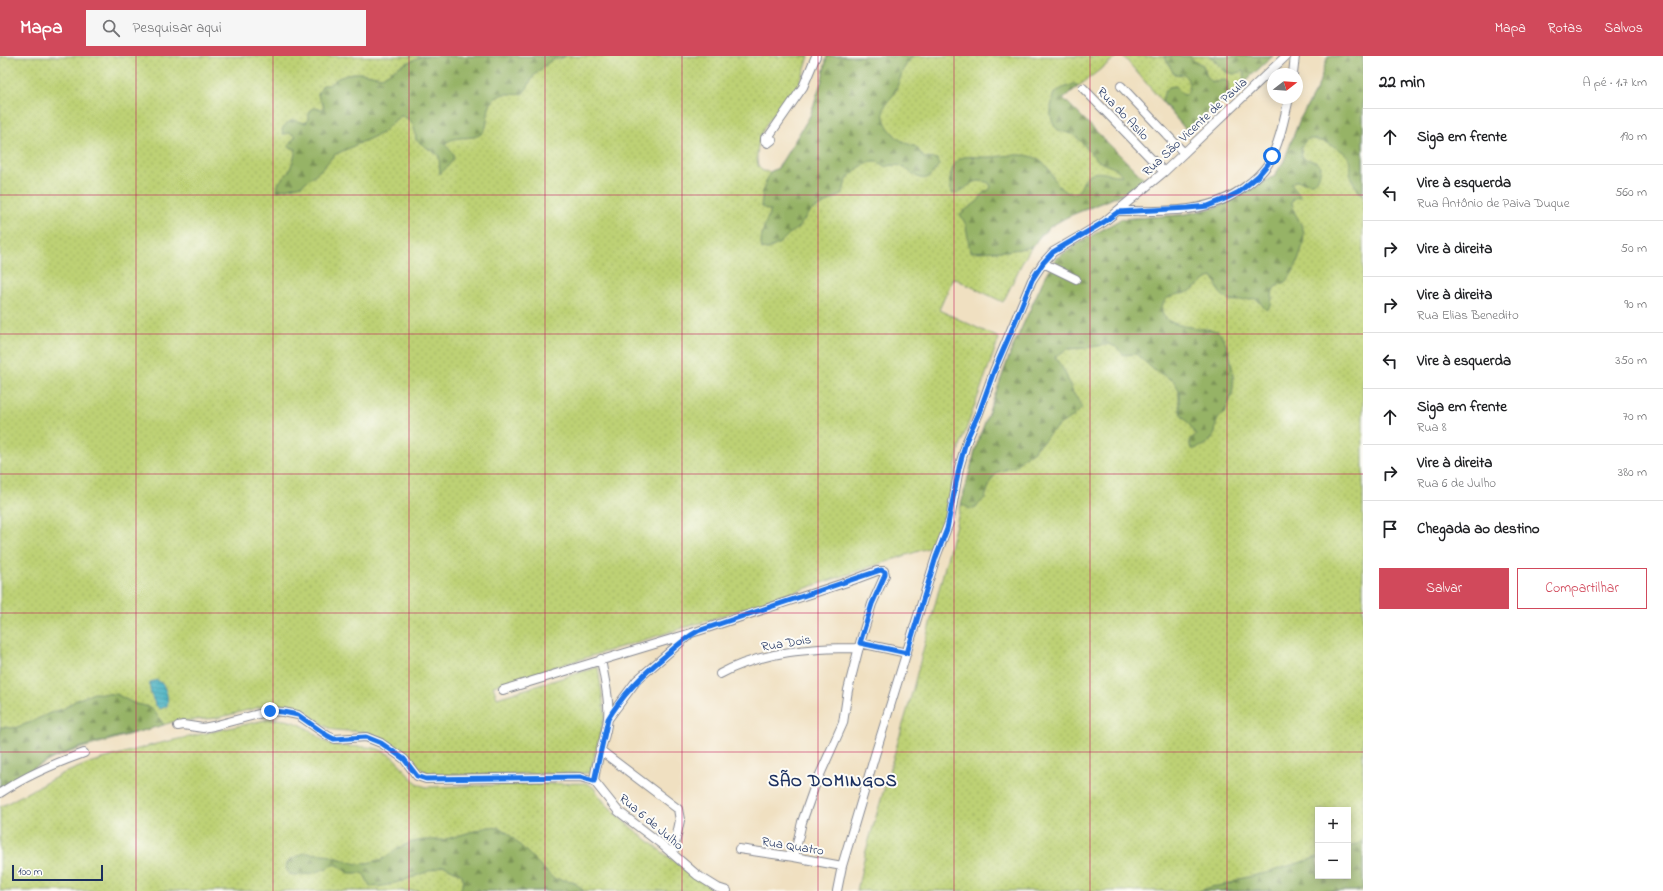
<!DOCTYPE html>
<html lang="pt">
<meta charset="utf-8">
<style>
body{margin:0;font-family:"Indie Flower",sans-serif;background:#f6f6f6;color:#202124}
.controls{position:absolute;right:12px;bottom:12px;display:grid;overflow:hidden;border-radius:0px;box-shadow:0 2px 10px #0003}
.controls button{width:36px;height:36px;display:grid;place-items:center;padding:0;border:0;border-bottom:1px solid #e0e0e0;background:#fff;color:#202124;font:20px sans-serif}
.compass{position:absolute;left:1267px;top:12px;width:36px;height:36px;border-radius:50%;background:#fff;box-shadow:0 2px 10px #0003;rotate:73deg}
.scale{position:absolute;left:12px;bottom:10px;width:91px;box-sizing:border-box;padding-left:4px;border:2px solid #1b2f5e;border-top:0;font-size:11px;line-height:14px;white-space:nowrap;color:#1b2f5e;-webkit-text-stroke:3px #fdfcf7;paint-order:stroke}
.stop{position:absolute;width:12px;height:12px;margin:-9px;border:3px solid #1a73e8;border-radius:50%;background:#fff}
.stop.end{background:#1a73e8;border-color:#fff;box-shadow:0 1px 4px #0008}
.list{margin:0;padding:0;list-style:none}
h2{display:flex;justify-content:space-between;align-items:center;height:52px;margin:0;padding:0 16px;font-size:17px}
h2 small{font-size:13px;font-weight:400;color:#757577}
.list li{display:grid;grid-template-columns:26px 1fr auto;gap:12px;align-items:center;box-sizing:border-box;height:56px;padding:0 16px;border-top:1px solid #e0e0e0}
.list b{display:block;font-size:15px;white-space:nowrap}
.list p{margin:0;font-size:13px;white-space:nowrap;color:#757577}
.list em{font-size:13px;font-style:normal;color:#757577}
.actions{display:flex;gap:8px;padding:12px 16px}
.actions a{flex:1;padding:9px 0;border:1px solid #d1495b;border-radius:0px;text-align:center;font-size:14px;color:#d1495b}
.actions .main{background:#d1495b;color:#fff}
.icon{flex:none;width:22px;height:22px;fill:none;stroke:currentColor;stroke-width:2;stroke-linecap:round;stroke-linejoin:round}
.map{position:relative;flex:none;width:1363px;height:835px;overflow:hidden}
header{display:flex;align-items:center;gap:24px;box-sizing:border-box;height:56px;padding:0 20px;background:#d1495b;color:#fff}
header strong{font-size:19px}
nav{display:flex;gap:22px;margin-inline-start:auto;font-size:14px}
.search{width:280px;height:36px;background:#f6f6f6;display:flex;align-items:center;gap:10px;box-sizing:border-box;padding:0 14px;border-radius:0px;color:#757577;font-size:15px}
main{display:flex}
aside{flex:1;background:#fff}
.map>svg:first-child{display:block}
.grass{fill:url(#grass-dots);stroke:#6c8069;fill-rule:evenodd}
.forest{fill:url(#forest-firs);stroke:#587162}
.water{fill:url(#water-rules);stroke:#307090}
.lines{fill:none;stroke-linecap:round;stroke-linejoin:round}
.minor-casing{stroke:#868890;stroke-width:10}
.minor{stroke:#fff;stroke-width:8}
.route{stroke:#1a73e8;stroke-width:5}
.grid{fill:none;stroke:#c2185b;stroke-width:1;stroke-opacity:0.55}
.labels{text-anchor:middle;stroke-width:4;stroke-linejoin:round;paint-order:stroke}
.street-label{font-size:13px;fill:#1b2f5e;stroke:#fdfcf7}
.district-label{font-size:17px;font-weight:bold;letter-spacing:1px;fill:#1b2f5e;stroke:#fdfcf7}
</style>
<header>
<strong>Mapa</strong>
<div class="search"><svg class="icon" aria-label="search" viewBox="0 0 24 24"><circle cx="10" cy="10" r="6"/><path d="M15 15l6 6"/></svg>Pesquisar aqui</div>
<nav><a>Mapa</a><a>Rotas</a><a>Salvos</a></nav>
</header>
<main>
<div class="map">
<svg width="1363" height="835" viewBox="0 0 1363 835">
<defs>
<pattern id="grass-dots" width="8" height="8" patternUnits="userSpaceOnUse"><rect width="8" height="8" fill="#bdd174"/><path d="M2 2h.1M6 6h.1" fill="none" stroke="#a2b467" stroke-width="1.8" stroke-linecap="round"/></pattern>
<pattern id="forest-firs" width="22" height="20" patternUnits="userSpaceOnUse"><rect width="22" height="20" fill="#96b366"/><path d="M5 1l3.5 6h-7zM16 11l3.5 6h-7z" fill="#7a9257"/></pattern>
<pattern id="water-rules" width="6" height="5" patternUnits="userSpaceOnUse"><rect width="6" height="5" fill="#44b1c1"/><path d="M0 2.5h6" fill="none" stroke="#3890a0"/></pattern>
</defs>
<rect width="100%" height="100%" fill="#fdfcf7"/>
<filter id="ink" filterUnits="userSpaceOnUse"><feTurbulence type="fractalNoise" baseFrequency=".025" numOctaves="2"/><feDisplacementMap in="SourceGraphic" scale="8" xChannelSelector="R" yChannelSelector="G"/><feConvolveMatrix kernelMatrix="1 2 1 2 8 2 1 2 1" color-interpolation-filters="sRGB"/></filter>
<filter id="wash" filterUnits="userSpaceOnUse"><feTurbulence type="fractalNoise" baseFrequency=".012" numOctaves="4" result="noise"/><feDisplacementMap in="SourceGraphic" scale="16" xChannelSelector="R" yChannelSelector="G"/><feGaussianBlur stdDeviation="0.9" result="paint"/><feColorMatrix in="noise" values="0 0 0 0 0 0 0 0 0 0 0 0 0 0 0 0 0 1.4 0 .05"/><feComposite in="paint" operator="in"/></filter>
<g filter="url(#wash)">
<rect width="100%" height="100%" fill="#f0e0c1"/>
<!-- grass -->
<path class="grass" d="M0 0H809C806 10 803 20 798 29 781 56 759 63 757 99 757 105 757 111 763 115L770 116 778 112 810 60 822 24 827 0H1118L1063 42 1144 123C1127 138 1105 146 1084 154 1073 158 1061 162 1051 170 1028 187 1016 221 1003 246L953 222 939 254 999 282 959 393 945 464 937 489 706 565 493 630 497 642 598 611 605 659 590 717 433 719 424 715 401 693 376 680 365 676 334 674 325 670 299 652 290 649H275L260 651 217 662 173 666 79 693 54 702 27 716 0 733Z
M1123 0H1273L1187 75Z
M1328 0H1363V835H857L865 798 909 648 977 388 1012 293 1043 225 1056 203 1064 197 1121 163 1181 159 1215 152 1253 133 1275 119 1284 105 1300 63 1318 31ZM1318 754H1348V820H1318Z
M270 663C284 663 296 665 308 673 316 678 323 687 334 689 351 693 369 687 385 696 403 705 409 727 426 731L586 727 593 731 605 747 628 769 694 821 716 835H0V751L62 718 92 706 156 688Z"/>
<!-- forest -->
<path class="forest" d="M422 0H566L559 3H553C547 8 538 14 533 21 529 27 528 33 522 38 515 40 508 36 501 39 481 47 493 69 481 78 471 85 454 78 445 88 447 92 449 92 452 96 457 104 445 113 440 118L439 100 416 84C415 73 414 63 401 60L395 64 382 77 334 99 323 112 302 129 277 135C277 126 282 123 288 117 291 112 295 99 296 93L289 91V88L296 80 289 77 283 78C280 71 287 67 293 64L305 67 307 66 310 54 313 52 322 53 324 50 319 43 318 38 323 29H329L338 22 353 17H361L382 21 398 11Z
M827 0H913C900 14 902 20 895 36 893 41 888 44 886 48 878 62 891 78 902 85 906 88 912 89 916 91L924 102 938 103 939 109C936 112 933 118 929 121 914 129 907 102 886 111L876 105C869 103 850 117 847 124 844 128 845 134 841 139L812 154 807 159 799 172 789 178 780 187 768 193H762C758 183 767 163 771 154H767L761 150 763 134 770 116 778 112 810 60 822 24Z
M1164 0H1189L1194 5 1203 9C1209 26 1206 27 1225 24L1228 26V34L1230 38 1187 75 1162 45 1164 37 1169 31 1176 30 1183 39 1187 38C1190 32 1190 24 1184 19L1174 18Z
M1210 0H1273L1241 29 1244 19 1243 15 1234 18 1226 16Z
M1328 0H1363V141C1358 134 1351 125 1350 116 1349 111 1351 106 1348 101 1343 93 1319 82 1309 83 1305 84 1303 88 1301 92L1302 101C1308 105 1316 104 1321 110 1318 135 1310 125 1294 125L1291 128 1301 141 1295 142 1292 145C1292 157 1300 163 1303 173 1307 185 1295 218 1286 225 1282 229 1277 229 1273 233L1271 250 1266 254 1257 243C1244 241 1233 251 1221 238 1216 233 1217 225 1212 221 1204 222 1196 234 1186 237 1176 239 1164 239 1162 252 1159 273 1204 271 1217 275 1230 285 1236 323 1232 338 1230 345 1227 352 1223 358 1221 360 1218 362 1217 365 1215 369 1216 373 1215 377 1211 386 1200 393 1191 393L1189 384 1196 379 1189 368 1181 359 1179 350V334L1174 325 1154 314 1136 298 1124 299 1116 291 1109 288 1086 292 1067 293 1055 301 1065 316 1073 337 1083 351 1074 360 1062 367 1050 377 1043 386 1038 389 1034 395 1023 402 1016 410 998 416 991 424 985 442 976 451 970 453 961 448 977 388 1012 293 1043 225 1056 203 1079 187 1121 163 1181 159 1215 152 1253 133 1275 119 1284 105 1300 63 1318 31Z
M1074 28 1079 30 1063 42 1144 123 1122 138 1069 160 1051 170 1040 180 1032 191 1007 195 970 196 966 169 960 158 978 145 984 136 989 134 991 131 989 127C969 119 966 139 952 137 948 130 950 122 952 114 954 108 958 103 964 101 970 100 977 101 983 101 1001 102 1023 94 1040 104 1052 111 1055 135 1070 137 1084 139 1080 122 1090 118 1101 113 1112 121 1122 119 1118 112 1111 111 1104 108 1093 104 1085 87 1075 80 1067 74 1058 79 1053 67 1049 58 1052 48 1053 39 1058 33 1066 31 1074 28Z
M94 637 116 638 135 648 142 649 152 652 164 669C128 679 88 686 53 702 34 711 17 722 0 733V671L14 672 29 667 50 657 65 652 76 644Z
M488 771 500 772 508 777 554 823 573 825 584 835H460L464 824 461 818 444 810C428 814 384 835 370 830L365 820 362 817H348L338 809C332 808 331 810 327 812 316 817 300 821 289 818L286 811 288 805 304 797 324 798 357 808 367 807 383 803 396 793 412 786 425 784H443Z
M1363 784V832L1356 835H1199L1211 831 1230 828 1239 823 1266 817 1318 801V820H1348V791L1357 788Z"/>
<!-- water -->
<path class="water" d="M157 624C166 628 169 642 167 650L160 653C154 650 148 633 150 626Z"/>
</g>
<g filter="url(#ink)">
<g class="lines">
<defs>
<path id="minor" d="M1293 18 1295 0
M1121 30 1184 97
M1083 32 1164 116
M769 80 772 84 768 87 765 85V82L769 80 803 31 816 0
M1118 155C1162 155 1210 159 1246 130 1254 124 1262 117 1268 108 1279 89 1284 64 1289 42
M1043 207 1076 223
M860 587 907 597
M720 618C763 595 811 592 859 592
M503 634 698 575 853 524 877 515H884L885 519 872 548 860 587 848 634 843 667 814 732 802 766 794 801
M608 663 637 624 688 580
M178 670 183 669 203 672 213 670 270 655 283 656 298 659 328 680 335 683 366 681 381 687 404 703 417 720 426 723 580 721 594 725 618 755 660 787 697 819 718 832 727 835
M600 694 678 753 680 764 673 798
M594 725C596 704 606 683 608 662 610 643 604 622 601 603
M0 737C27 719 53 708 84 697
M739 793 794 801 842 810
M837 835 842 810 875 699 936 501 950 464 959 412 967 385 979 357 994 315 1032 224 1043 207 1053 196 1104 166 1164 116 1286 0"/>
</defs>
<!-- minor casing -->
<use href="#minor" class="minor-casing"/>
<!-- minor -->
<use href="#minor" class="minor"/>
</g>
</g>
<g class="lines" filter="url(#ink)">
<!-- route -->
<path class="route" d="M270 655 283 656 298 659 328 680 334 683 366 681 381 687 404 703 417 720 426 723 580 721 594 725 608 663C623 638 642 619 664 601 675 591 685 582 698 575L881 514 885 516V519L872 548 860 587 907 597 936 501 947 473 959 412 966 385 979 357 994 315 1011 276 1032 224 1043 207 1053 196 1104 166 1118 156 1188 152 1208 150 1227 142 1239 136 1258 120 1268 108 1272 100"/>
</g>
<!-- grid -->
<path class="grid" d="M136 0V835M273 0V835M409 0V835M545 0V835M682 0V835M818 0V835M954 0V835M1090 0V835M1227 0V835M0 139H1363M0 278H1363M0 418H1363M0 557H1363M0 696H1363"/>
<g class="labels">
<!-- street labels -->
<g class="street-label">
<text transform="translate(1124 57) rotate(46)" y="5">Rua do Asilo</text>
<text transform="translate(1194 70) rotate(-43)" y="5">Rua São Vicente de Paula</text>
<text transform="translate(786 586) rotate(-9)" y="5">Rua Dois</text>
<text transform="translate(652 765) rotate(40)" y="5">Rua 6 de Julho</text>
<text transform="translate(793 789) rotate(9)" y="5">Rua Quatro</text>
</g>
<!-- district labels -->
<g class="district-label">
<text x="833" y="730">SÃO DOMINGOS</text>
</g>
</g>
</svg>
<div class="controls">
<button>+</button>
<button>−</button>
</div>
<svg class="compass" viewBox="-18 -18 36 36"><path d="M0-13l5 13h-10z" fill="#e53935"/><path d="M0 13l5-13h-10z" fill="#757577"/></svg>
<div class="scale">100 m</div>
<div class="stop" style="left:1272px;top:100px"></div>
<div class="stop end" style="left:270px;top:655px"></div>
</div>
<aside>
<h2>22 min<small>A pé · 1.7 km</small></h2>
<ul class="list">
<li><svg class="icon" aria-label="ahead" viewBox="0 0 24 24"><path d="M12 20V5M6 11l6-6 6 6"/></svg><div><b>Siga em frente</b></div><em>190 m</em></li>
<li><svg class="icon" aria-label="left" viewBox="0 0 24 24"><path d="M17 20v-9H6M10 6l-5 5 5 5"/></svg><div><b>Vire à esquerda</b><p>Rua Antônio de Paiva Duque</p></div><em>560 m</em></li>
<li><svg class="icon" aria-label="right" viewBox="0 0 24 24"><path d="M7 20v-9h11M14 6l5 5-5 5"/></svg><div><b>Vire à direita</b></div><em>50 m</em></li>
<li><svg class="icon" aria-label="right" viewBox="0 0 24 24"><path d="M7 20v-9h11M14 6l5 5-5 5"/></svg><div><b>Vire à direita</b><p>Rua Elias Benedito</p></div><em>90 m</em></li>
<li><svg class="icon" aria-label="left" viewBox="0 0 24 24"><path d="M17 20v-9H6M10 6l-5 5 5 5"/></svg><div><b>Vire à esquerda</b></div><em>350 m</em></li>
<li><svg class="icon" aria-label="ahead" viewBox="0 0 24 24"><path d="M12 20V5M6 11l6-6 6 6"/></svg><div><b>Siga em frente</b><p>Rua 8</p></div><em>70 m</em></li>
<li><svg class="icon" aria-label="right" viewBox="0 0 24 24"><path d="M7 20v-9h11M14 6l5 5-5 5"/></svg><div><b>Vire à direita</b><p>Rua 6 de Julho</p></div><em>380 m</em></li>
<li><svg class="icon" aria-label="arrive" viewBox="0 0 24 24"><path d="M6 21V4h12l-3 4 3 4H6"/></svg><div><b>Chegada ao destino</b></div></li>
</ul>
<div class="actions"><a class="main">Salvar</a><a>Compartilhar</a></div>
</aside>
</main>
